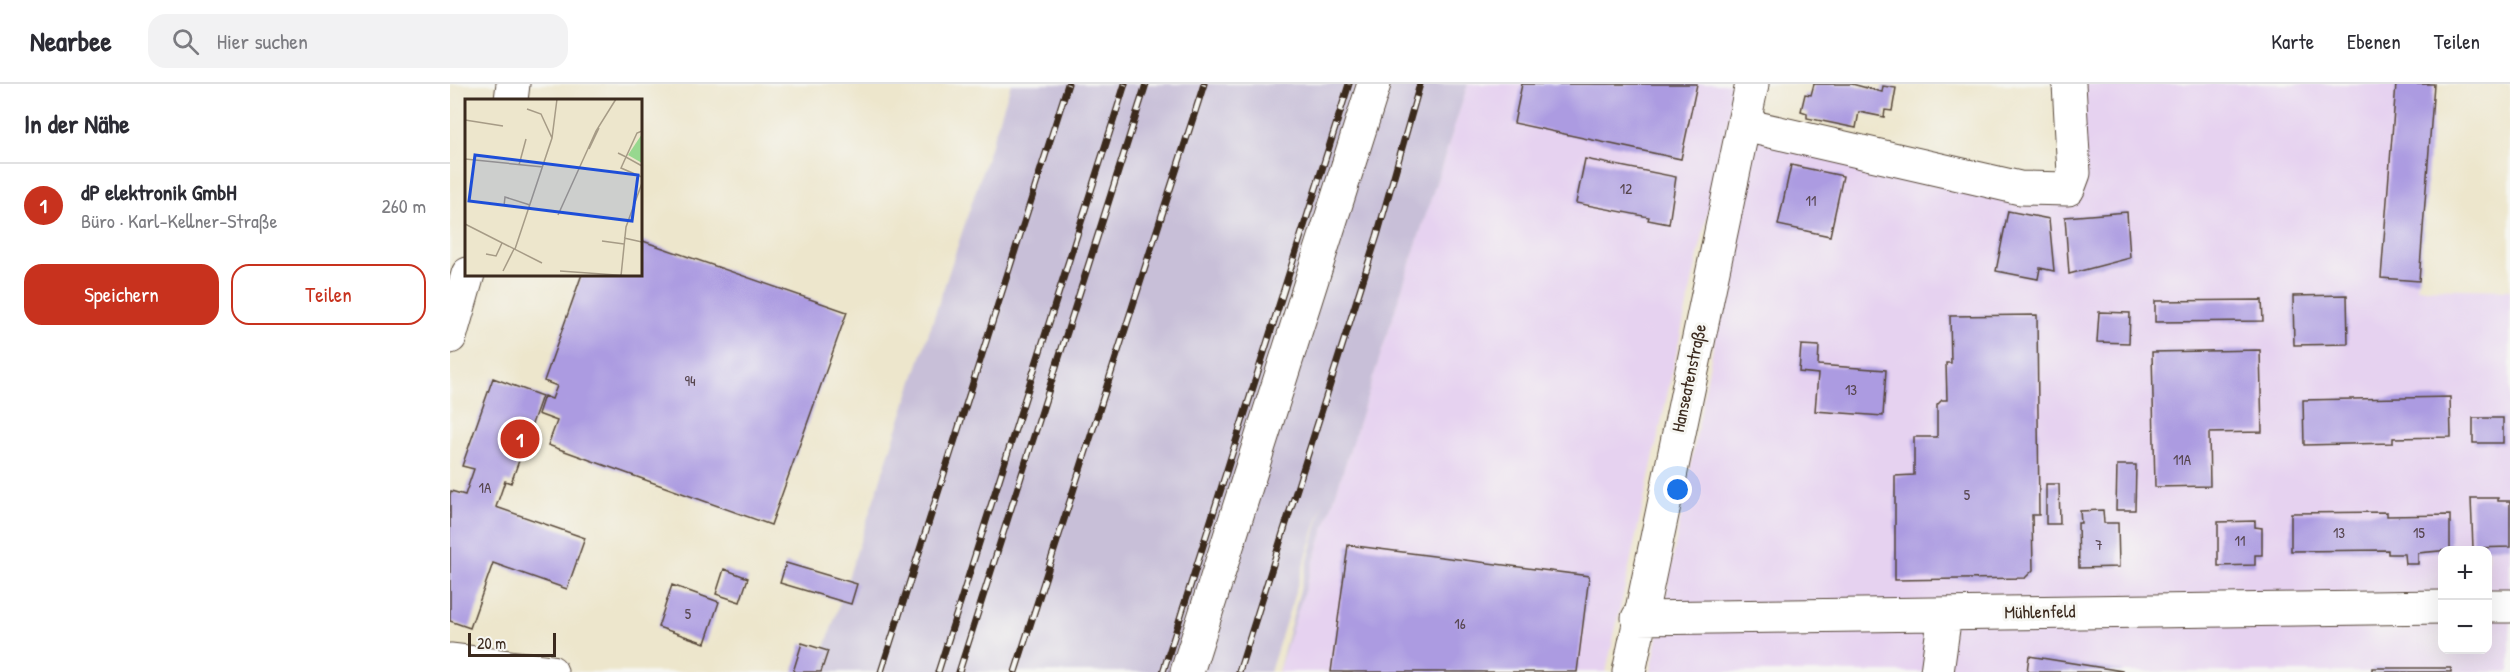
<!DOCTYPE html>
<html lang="de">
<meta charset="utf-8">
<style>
body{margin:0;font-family:"Patrick Hand",sans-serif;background:#f2f2f3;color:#2b2b33}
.controls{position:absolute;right:18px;bottom:18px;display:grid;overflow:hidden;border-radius:12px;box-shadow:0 6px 24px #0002}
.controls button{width:54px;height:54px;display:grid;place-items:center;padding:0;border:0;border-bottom:2px solid #e1e1e2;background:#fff;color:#2b2b33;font:30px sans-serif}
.scale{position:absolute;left:18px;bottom:15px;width:88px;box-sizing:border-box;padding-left:6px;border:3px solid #3b2a1e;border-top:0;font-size:16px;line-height:21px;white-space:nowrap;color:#3b2a1e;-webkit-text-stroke:4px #f6f6f2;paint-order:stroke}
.you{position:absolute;left:1228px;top:406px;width:21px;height:21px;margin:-15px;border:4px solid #fff;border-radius:50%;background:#1a73e8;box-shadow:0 0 0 9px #1a73e833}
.badge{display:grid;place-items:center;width:39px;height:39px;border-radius:50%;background:#c8321e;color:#fff;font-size:20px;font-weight:700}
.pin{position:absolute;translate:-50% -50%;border:3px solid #fff;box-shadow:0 2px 6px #0006}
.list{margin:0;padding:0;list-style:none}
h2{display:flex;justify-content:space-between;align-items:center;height:78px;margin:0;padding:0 24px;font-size:26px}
h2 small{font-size:20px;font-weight:400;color:#7c7c81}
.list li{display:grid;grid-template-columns:39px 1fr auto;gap:18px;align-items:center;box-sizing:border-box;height:84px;padding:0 24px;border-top:2px solid #e1e1e2}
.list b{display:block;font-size:22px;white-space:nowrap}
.list p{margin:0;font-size:20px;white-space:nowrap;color:#7c7c81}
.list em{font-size:20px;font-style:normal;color:#7c7c81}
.actions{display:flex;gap:12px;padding:18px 24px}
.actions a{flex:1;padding:14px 0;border:2px solid #c8321e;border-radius:18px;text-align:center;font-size:21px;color:#c8321e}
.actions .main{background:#c8321e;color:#fff}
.icon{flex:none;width:33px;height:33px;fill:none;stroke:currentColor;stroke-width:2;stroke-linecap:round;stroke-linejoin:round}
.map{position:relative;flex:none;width:2060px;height:588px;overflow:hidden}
header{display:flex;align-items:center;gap:36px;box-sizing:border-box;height:84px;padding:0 30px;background:#fff;border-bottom:2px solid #e1e1e2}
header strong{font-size:28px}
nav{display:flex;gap:33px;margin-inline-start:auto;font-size:21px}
.search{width:420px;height:54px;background:#f2f2f3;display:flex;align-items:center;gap:15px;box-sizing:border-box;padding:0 21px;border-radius:18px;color:#7c7c81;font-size:22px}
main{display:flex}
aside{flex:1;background:#fff}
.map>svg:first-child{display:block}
.built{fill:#e6d2f0;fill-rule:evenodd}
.industrial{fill:#c8bfd8}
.building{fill:#ac9be1}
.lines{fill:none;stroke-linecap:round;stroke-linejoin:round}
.minor-casing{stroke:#564638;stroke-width:35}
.minor{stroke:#fff;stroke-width:33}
.rail-casing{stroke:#3b2a1e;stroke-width:7}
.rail{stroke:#f6f6f2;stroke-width:4.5;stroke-dasharray:14;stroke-linecap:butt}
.labels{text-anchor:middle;stroke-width:6;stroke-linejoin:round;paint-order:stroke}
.number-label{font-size:15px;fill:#57464f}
.street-label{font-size:18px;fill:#3b2a1e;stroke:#f6f6f2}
.inset-road{fill:none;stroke:#a69b86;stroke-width:1.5}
.view{fill:#1d4ed8;fill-opacity:0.15;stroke:#1d4ed8;stroke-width:3}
.inset-edge{fill:none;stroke:#3b2a1e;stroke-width:3}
</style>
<header>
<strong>Nearbee</strong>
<div class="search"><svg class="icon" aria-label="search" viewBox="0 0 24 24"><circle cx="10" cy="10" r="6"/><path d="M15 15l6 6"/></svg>Hier suchen</div>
<nav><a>Karte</a><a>Ebenen</a><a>Teilen</a></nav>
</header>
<main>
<aside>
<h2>In der Nähe<small></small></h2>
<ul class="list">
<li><span class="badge">1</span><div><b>dP elektronik GmbH</b><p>Büro · Karl-Kellner-Straße</p></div><em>260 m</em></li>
</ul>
<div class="actions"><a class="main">Speichern</a><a>Teilen</a></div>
</aside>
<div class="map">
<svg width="2060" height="588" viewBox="0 0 2060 588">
<rect width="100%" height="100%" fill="#f6f6f2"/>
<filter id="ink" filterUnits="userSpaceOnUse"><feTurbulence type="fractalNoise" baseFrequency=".0167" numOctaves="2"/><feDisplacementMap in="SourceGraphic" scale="12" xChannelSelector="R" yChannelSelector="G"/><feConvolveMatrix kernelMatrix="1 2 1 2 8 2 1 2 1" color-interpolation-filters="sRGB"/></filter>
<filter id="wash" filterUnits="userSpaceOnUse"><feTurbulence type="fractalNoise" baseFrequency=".008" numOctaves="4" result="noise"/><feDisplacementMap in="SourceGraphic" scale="24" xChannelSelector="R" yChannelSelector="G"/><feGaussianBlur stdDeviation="1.35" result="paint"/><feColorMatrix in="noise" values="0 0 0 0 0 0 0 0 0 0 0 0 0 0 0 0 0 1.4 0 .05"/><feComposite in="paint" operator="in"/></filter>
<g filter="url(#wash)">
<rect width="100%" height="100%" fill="#ede6cc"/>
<!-- built -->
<path class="built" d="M1018 0H1286L1156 588H828Z
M1609 0H1986L1967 204 2060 206V588H1201L1305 44 1613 104ZM1992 466H2038V566H1992Z"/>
<!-- industrial -->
<path class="industrial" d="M561 0H1018L828 588 874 416 820 588H367Z"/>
<g id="blocks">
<!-- building -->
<path class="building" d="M1072 0H1247L1231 75 1064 39Z
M1364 0H1402L1432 8 1433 2 1446 4 1442 27 1435 26 1434 33 1409 28 1406 44 1357 34V29L1351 27 1355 10 1361 11Z
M1946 0H1984L1969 197 1931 194Z
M1135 75 1226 93 1219 140 1198 136 1199 133 1126 119Z
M1341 81 1393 92 1380 152 1328 141Z
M1558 127 1599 135 1604 187 1590 184 1588 195 1546 187Z
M1677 128 1680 174 1619 190 1615 133Z
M190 156 397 228 321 441 98 361 107 337 88 330 94 312 102 315 107 302 94 297 132 190H190Z
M1897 211 1898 260 1844 261 1843 212Z
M1812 216 1813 237 1705 238V217Z
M1649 228 1680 229 1679 259 1647 258Z
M1587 231 1589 431H1582L1583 486 1575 494 1445 496V392L1464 391V353H1487V321L1492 316H1497L1496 279H1501L1500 232Z
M1351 261 1369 262 1368 281 1436 286 1433 332 1365 327 1368 290 1349 288Z
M1810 266 1812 348 1759 349 1760 402 1705 403 1702 268Z
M43 294 92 312 61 399 55 397 46 423 135 454 117 505 43 479 20 544 0 537V411L1 407 15 411 24 385 12 382Z
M2000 313 2001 353 1943 354V359L1854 361 1853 316Z
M2023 334H2053V359H2023Z
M1667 381H1686L1685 426H1666Z
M1596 400H1609L1610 440H1596Z
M2021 414H2048V417H2060V463L2023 464Z
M1653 426 1654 439H1668L1669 483 1629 484 1628 439H1631L1630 427Z
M1937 428V432L2000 431V466L1968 469V480H1956L1955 470H1938V466L1841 467V429Z
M1805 437V443L1812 444V471H1805V481L1768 482V438Z
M898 461 1139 492 1127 588H881Z
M336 479 407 500 401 520 330 499Z
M274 485 298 494 290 518 266 510Z
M222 501 269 518 255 559 208 543Z
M352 559 378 567 371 588H343Z
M1579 572 1672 587V588H1577Z
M1922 584H2001V588H1922Z"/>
</g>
</g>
<g filter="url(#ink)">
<use href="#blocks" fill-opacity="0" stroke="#564638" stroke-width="1.5"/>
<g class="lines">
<defs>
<path id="minor" d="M61 16 63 0
M1294 41 1570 104 1618 105 1624 89 1619 0
M0 253 18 190
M2038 522H2060
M1188 534 1992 523
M0 576 101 588
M737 588 924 0
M1179 588 1302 0
M1487 588 1495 530"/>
</defs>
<!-- minor casing -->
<use href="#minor" class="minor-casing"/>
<!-- minor -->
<use href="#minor" class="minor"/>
<defs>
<path id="rail" d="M431 588 618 0
M488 588 675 0
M509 588 696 0
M565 588 754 0
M713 588 899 0
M789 588 927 152 970 0"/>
</defs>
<!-- rail casing -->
<use href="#rail" class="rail-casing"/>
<!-- rail -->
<use href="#rail" class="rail"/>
</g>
</g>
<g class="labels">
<!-- number labels -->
<g class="number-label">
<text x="1176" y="110">12</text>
<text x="1361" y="122">11</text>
<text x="240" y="302">94</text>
<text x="1401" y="311">13</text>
<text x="1732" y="381">11A</text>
<text x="35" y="409">1A</text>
<text x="1517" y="416">5</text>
<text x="1889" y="454">13</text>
<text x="1969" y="454">15</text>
<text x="1790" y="462">11</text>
<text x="1649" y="466">7</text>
<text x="238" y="535">5</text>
<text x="1010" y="545">16</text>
</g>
<!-- street labels -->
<g class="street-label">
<text transform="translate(1239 294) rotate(-78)" y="6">Hanseatenstraße</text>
<text transform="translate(1590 528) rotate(-1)" y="6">Mühlenfeld</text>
</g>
</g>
<!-- overview -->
<g transform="translate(15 15)">
<rect width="177" height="177" fill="#ede6cc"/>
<path d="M177 35V64L163 56Z" fill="#97d88f"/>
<path class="inset-road" d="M62 10 76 15 87 39M0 21 38 27M124 50 134 29M153 54 161 58 172 34 177 32M0 60 78 68M54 66 61 40M177 67 161 58 156 69 177 78M39 107 40 98 65 106M93 116 131 32 151 0M0 125 77 164M159 139 177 143M137 142 159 145M50 150 87 39 92 0M21 155 31 157 37 144M38 172 49 150M95 172 165 177M156 177 161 128 177 84"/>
<path class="view" d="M10 56 173 76 167 122 4 102Z"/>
<rect width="177" height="177" class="inset-edge"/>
</g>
</svg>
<div class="controls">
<button>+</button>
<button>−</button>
</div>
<div class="scale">20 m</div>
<div class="you"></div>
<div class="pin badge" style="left:70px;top:355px">1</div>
</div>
</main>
